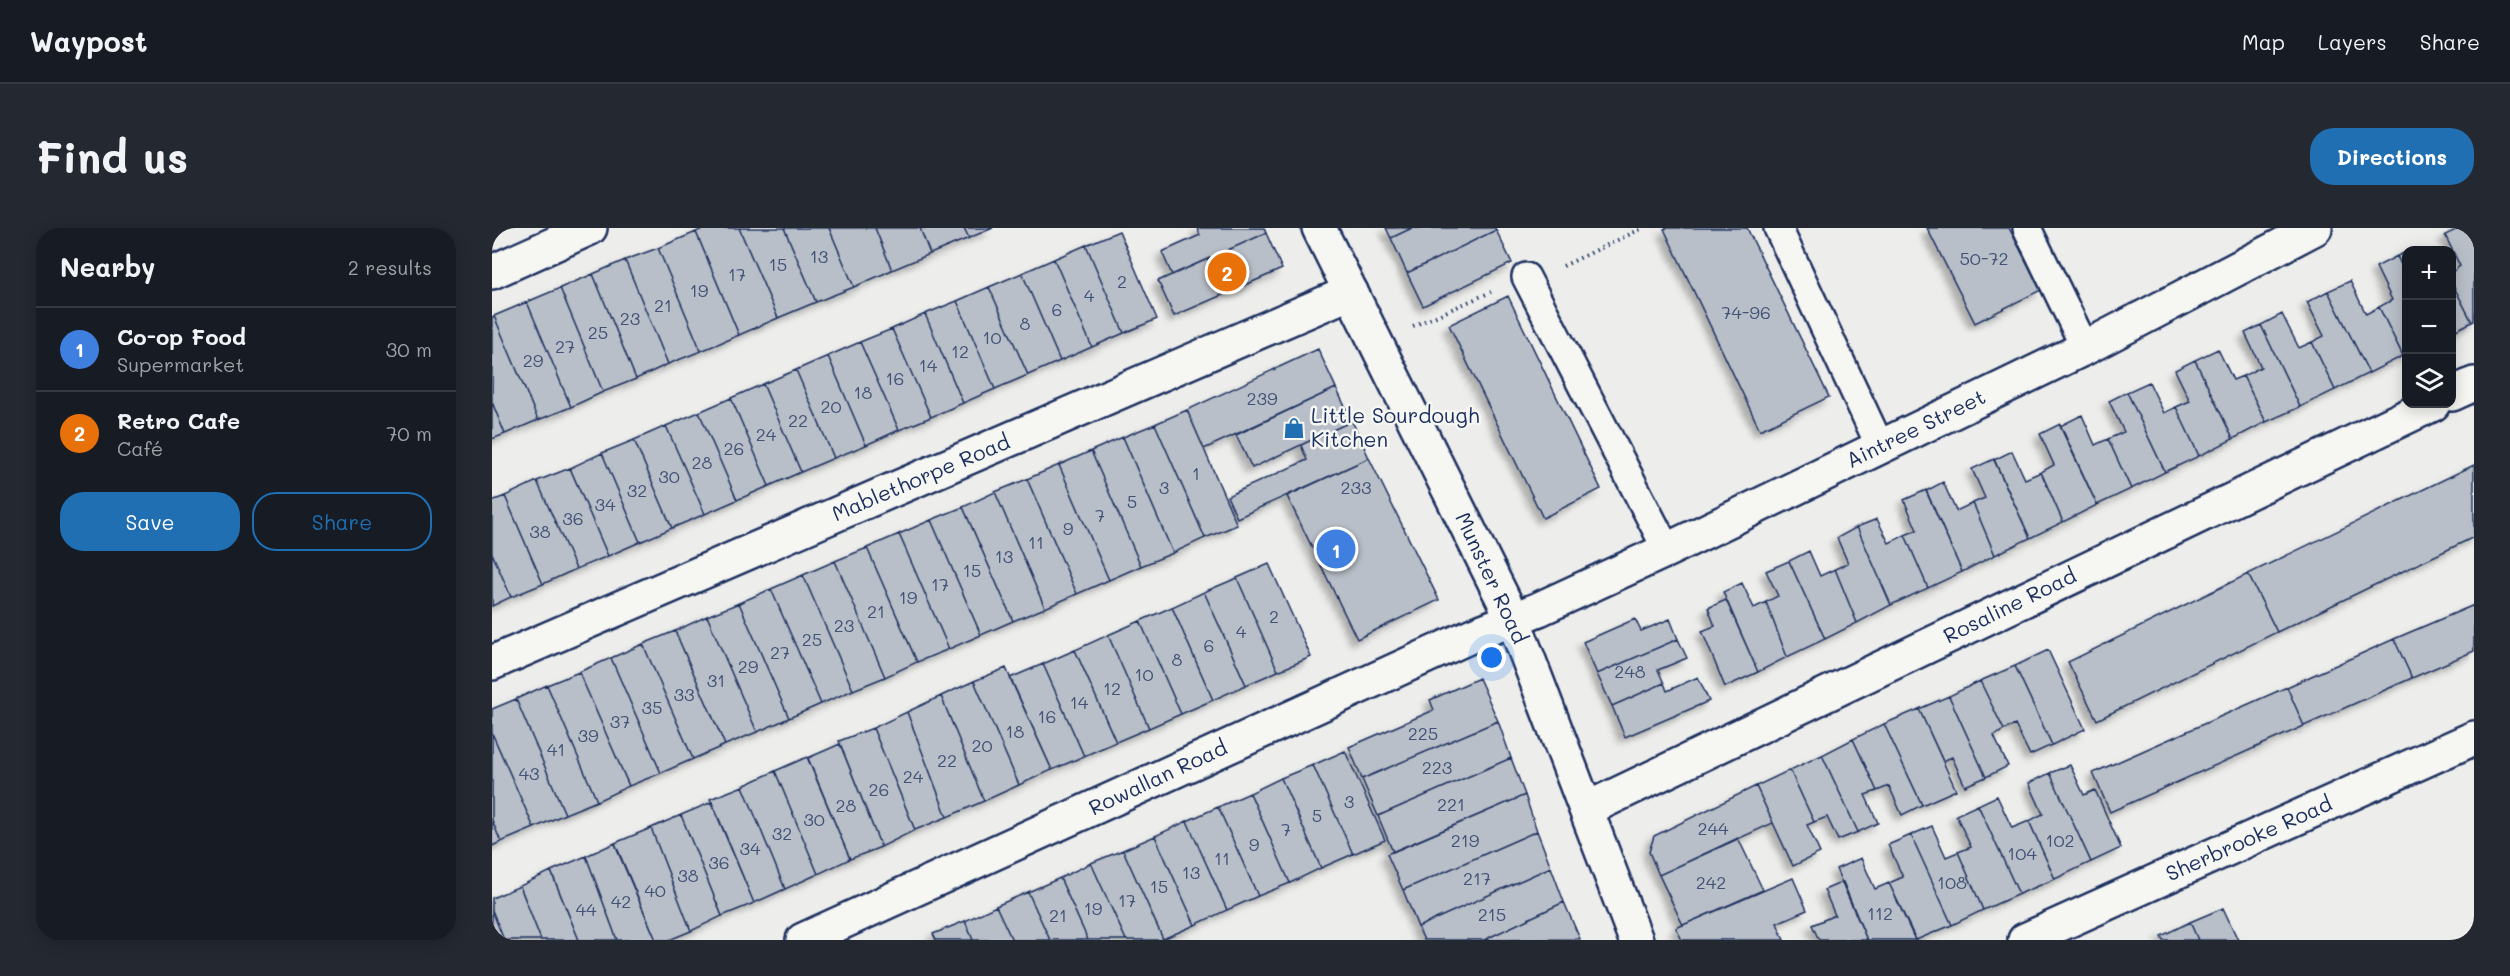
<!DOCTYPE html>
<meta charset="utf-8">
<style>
body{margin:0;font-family:Mali,sans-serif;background:#242831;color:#f1f3f6}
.controls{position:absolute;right:18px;top:18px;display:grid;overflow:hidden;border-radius:12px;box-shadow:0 3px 15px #0003}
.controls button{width:54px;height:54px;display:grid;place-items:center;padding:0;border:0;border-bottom:2px solid #363941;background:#171b24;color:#f1f3f6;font:30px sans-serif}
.you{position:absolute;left:1000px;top:430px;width:21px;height:21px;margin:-15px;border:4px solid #fff;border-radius:50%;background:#1a73e8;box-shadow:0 0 0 9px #1a73e833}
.badge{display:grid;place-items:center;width:39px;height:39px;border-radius:50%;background:#1f6fb2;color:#fff;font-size:20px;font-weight:700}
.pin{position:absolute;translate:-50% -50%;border:3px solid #fff;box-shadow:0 2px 6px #0006}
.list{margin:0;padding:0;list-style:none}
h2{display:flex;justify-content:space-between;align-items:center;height:78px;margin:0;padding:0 24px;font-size:26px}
h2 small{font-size:20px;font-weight:400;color:#9ea1a6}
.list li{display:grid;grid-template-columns:39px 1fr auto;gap:18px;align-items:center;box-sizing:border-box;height:84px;padding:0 24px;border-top:2px solid #363941}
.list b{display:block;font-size:22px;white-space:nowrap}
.list p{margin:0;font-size:20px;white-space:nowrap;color:#9ea1a6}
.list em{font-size:20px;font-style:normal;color:#9ea1a6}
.actions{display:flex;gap:12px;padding:18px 24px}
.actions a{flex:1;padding:14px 0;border:2px solid #1f6fb2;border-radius:24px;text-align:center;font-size:21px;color:#1f6fb2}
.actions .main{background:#1f6fb2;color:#fff}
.icon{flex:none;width:33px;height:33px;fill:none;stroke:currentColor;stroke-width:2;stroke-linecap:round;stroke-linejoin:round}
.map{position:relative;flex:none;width:1982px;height:712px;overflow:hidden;border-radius:24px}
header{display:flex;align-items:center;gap:36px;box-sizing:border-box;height:84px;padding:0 30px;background:#171b24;border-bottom:2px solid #363941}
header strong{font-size:28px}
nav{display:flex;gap:33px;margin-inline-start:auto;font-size:21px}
.intro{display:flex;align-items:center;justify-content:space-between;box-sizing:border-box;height:144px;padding:0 36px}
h1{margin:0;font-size:42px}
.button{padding:15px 27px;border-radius:24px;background:#1f6fb2;color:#fff;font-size:21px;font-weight:700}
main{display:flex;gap:36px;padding:0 36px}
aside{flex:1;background:#171b24;border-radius:24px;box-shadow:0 3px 15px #0003}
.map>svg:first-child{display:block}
.building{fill:#b9bfc8;stroke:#1b2f5e;stroke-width:1.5;filter:url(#shadow)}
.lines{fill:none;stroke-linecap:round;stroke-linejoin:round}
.lane-casing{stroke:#1b2f5e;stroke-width:32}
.street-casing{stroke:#1b2f5e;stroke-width:38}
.secondary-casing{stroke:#1b2f5e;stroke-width:38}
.path{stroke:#1b2f5e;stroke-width:4;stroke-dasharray:1.5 4.5;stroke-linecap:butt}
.lane{stroke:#f6f6f2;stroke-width:27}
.street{stroke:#f6f6f2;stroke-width:33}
.secondary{stroke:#f6f6f2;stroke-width:33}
.labels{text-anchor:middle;stroke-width:5;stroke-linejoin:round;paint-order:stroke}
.number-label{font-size:18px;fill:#425378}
.poi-label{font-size:21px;fill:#1b2f5e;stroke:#f6f6f2;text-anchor:start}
.street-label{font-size:21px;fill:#1b2f5e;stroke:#f6f6f2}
</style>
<header>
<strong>Waypost</strong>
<nav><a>Map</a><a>Layers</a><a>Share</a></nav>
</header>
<div class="intro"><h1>Find us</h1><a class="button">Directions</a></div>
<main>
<aside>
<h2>Nearby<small>2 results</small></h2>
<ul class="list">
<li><span class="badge" style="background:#3f7fe0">1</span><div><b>Co-op Food</b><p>Supermarket</p></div><em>30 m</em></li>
<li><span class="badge" style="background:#e8710a">2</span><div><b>Retro Cafe</b><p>Café</p></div><em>70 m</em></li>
</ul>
<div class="actions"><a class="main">Save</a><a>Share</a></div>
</aside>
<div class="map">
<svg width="1982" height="712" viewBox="0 0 1982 712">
<defs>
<filter id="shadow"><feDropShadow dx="-5.5" dy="5.5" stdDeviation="3" flood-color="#0004"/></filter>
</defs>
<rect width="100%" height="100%" fill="#edeeec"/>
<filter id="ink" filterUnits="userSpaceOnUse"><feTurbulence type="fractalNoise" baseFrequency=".0167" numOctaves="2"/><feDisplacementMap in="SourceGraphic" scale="12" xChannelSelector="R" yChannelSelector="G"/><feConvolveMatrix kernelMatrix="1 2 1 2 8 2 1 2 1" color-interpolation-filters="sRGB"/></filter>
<g filter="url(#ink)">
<!-- building -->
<path class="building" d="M212 0H247L286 90 247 107 204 4Z
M247 0H292L324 74 286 90Z
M292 0H337L362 59 324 74Z
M337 0H383L400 42 362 59Z
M383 0H428L438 26 400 42Z
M428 0H472L477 10 438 26Z
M472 0H501L477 10Z
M705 0H772L774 5 680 47 670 24 708 7Z
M894 0H920L899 10Z
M920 0H1003L1004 2 915 45 899 10Z
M1175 0H1255L1337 169 1268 202 1172 1Z
M1435 0H1517L1549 62 1483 95Z
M1968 0H1977L1982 9V93L1980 94 1960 55V44L1968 38 1953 7Z
M1004 2 1020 35 931 78 915 45Z
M627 3 665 91 632 105 594 17Z
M204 4 247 107 209 123 166 20Z
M774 5 790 41 682 88 666 53Z
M594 17 632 105 600 119 562 31Z
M166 20 209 123 176 136 133 32Z
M1914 24V47L1905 28Z
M1905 28 1914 47V126L1911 128 1887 79 1900 72 1884 39Z
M562 31 600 119 568 133 530 45Z
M133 32 176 136 144 151 101 46Z
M530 45 568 133 536 147 497 59Z
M101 46 144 151 111 164 68 60Z
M1858 53 1874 86 1887 79 1911 128 1877 145 1836 63Z
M1960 55 1980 94 1960 104Z
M497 59 536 147 503 161 465 73Z
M68 60 111 164 79 179 35 74Z
M1836 63 1877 145 1843 162 1820 114 1832 108 1815 74Z
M1016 68 1109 261 1051 290 957 97Z
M465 73 503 161 471 175 433 86Z
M35 74 79 179 46 192 2 88Z
M433 86 471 175 439 189 400 101Z
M1790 86 1807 120 1820 114 1843 162 1808 179 1769 97Z
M2 88 46 192 13 206 0 174V89Z
M1769 97 1808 179 1774 194 1751 148 1769 139 1753 105Z
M400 101 439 189 407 202 368 114Z
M368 114 407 202 374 217 336 128Z
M826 121 844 160 712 221 695 182Z
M1726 121 1741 152 1751 148 1774 194 1741 211 1703 132Z
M336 128 374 217 342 230 304 142Z
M1703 132 1741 211 1707 228 1684 179 1698 173 1683 142Z
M304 142 342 230 309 244 271 156Z
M1657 154 1672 185 1684 179 1707 228 1673 244 1635 164Z
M271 156 309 244 277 258 239 170Z
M844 160 860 193 760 240 744 207Z
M1635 164 1673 244 1639 261 1616 211 1632 204 1617 173Z
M239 170 277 258 245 272 207 184Z
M0 174 13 206 0 211Z
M695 182 745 297 713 310 663 196Z
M207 184 245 272 213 286 174 198Z
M1590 187 1603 217 1616 211 1639 261 1605 277 1568 198Z
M860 193 877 230 745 290 735 268 815 232 809 217Z
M663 196 713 310 681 325 631 209Z
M1568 196 1605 277 1571 294 1549 244 1562 237 1548 206Z
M174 198 213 286 180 300 142 212Z
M631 209 681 325 649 338 599 223Z
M142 212 180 300 148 314 110 225Z
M599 223 649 338 617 352 567 237Z
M1520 223 1533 251 1549 244 1571 294 1538 310 1502 232Z
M110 225 148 314 116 328 78 240Z
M877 230 947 372 865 411 795 268Z
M1502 231 1538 310 1503 327 1481 275 1493 270 1480 241Z
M567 237 617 352 585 366 535 251Z
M1982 237V309L1785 404 1756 346Z
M78 240 116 328 84 341 45 253Z
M535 251 585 366 553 380 503 264Z
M45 253 84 341 51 356 13 268Z
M1451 254 1464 283 1481 275 1503 327 1470 344 1434 263Z
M1434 262 1470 344 1436 360 1413 307 1425 302 1412 272Z
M503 264 553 380 521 393 471 279Z
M13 268 51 356 19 369 0 325V273Z
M471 279 521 393 489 407 439 292Z
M1385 291 1397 315 1413 307 1436 360 1399 377 1365 299Z
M439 292 489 407 457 421 407 306Z
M1365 299 1399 377 1365 395 1343 341 1356 335 1345 310Z
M407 306 457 421 425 434 375 320Z
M375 320 425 434 393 449 343 333Z
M1317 323 1328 348 1343 341 1365 395 1333 411 1297 333Z
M0 325 19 369 0 378Z
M343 333 393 449 361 462 311 347Z
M1297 333 1333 411 1295 429 1274 374 1286 368 1274 343Z
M777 336 819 429 786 443 745 350Z
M1756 346 1785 404 1605 492 1576 434Z
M311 347 361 462 329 476 279 361Z
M745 350 786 443 754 457 712 364Z
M1250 355 1262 380 1274 374 1295 429 1266 444 1231 364Z
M279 361 329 476 297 490 247 375Z
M712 364 754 457 721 472 680 379Z
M1234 372 1266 444 1233 459 1210 403 1223 398 1216 380Z
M247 375 297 490 265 504 215 388Z
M1982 377V423L1920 450 1902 411Z
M680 379 721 472 689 486 648 393Z
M215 388 265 504 233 517 183 403Z
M1143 391 1149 403 1178 391 1186 411 1105 446 1091 414Z
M648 393 689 486 657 500 616 407Z
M183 403 233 517 201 531 151 416Z
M616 407 657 500 624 514 583 422Z
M1186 411 1195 430 1166 442 1172 455 1120 478 1105 446Z
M1902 411 1920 450 1812 498 1795 459Z
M151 416 201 531 169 545 119 430Z
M583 422 624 514 592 528 551 436Z
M1556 422 1593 501 1560 517 1523 438Z
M119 430 169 545 137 558 87 444Z
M551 436 592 528 560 542 518 450Z
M1523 438 1560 517 1538 527 1523 497 1512 502 1488 453Z
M514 440 560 542 527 557 482 453Z
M87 444 137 558 105 573 55 457Z
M1206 449 1217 473 1133 509 1120 478 1172 455 1175 463Z
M987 450 1006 493 870 551 857 519 942 482 938 472Z
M482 453 527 557 492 573 449 468Z
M1488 453 1512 502 1502 508 1516 538 1494 549 1457 468Z
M55 457 105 573 73 586 24 471Z
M1795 459 1812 498 1618 584 1601 545Z
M449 468 492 573 455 589 415 484Z
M1457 468 1494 549 1473 558 1460 529 1451 533 1427 481Z
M24 471 73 586 42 600 0 505V481Z
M1427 481 1464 562 1430 577 1392 496Z
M415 484 455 589 423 602 381 500Z
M1006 493 1019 530 886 588 870 551Z
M1392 496 1430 577 1410 587 1397 558 1385 563 1361 511Z
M381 500 423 602 389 619 347 513Z
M0 505 42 600 9 614 0 592Z
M1361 511 1385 563 1373 567 1386 595 1366 604 1330 527Z
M348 516 389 619 358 631 316 530Z
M853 523 893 612 861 626 821 537Z
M1330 527 1366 604 1346 612 1335 589 1322 594 1298 542Z
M315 529 358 631 326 646 283 543Z
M1019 530 1033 567 901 624 886 588Z
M821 537 861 626 829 640 789 550Z
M1578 537 1592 567 1603 562 1629 620 1599 634 1558 545Z
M1298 542 1322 594 1315 597 1328 625 1301 638 1264 558Z
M283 543 326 646 293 661 251 558Z
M1558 545 1599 634 1563 651 1537 593 1551 586 1537 555Z
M789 550 829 640 798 655 758 565Z
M251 558 293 661 262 675 218 571Z
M1264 558 1281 595 1167 647 1157 624 1162 608Z
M758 565 798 655 766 668 726 579Z
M1033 567 1045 603 911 662 895 626Z
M1505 568 1520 600 1537 593 1563 651 1527 666 1486 577Z
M220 574 262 675 230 688 189 587Z
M1486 577 1527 666 1491 682 1466 624 1479 619 1464 587Z
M726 579 766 668 735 682 695 593Z
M189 587 230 688 199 703 159 600Z
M0 592 9 614 0 618Z
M695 593 735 682 703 697 663 608Z
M1440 598 1454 629 1466 624 1491 682 1460 697 1419 607Z
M159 600 199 703 177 712H164L123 615Z
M1045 603 1059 639 926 699 911 662Z
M1419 607 1460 697 1424 712 1397 655 1411 649 1396 617Z
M663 608 703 697 671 711 631 622Z
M1246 610 1271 662 1191 697 1167 647Z
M123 615 126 624 164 712H125L94 628Z
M631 622 671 711 669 712H634L599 635Z
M94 628 97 636 125 712H87L59 643Z
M1369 630 1383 661 1397 655 1423 712H1375L1344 641Z
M599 635 634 712H596L568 650Z
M1059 639 1072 674 992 712H932L926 699Z
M59 643 62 651 87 712H49L28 658Z
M568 650 596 712H558L536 664Z
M1301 650 1315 682 1285 695 1292 712H1190L1184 700Z
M1351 654 1375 712H1327L1320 697 1343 687 1332 662Z
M28 658 31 666 49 712H12L0 682V670Z
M536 664 558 712H520L504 678Z
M1072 674 1088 711 992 712Z
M504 678 520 712H481L473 693Z
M1731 680 1746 712H1706L1698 694Z
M0 682 12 712H0Z
M473 693 481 712H444L441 706Z
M1698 694 1706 712H1671L1669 708Z"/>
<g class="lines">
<defs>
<path id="lane" d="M1286 0 1388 218
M1535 0 1593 120
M1034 49 1175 322"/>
<path id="street" d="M0 44 98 0
M1960 166 1982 156
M0 435 859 64
M1095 581 1941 176
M311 712 983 406 1047 381 1175 322 1593 120 1823 0
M1533 712 1982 510"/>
<path id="secondary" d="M827 0 1021 391 1144 712"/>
</defs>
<!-- lane casing -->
<use href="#lane" class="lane-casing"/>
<!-- street casing -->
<use href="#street" class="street-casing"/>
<!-- secondary casing -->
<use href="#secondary" class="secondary-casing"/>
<!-- path -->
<path class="path" d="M1071 38 1151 0
M921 98 999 64"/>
<!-- lane -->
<use href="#lane" class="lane"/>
<!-- street -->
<use href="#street" class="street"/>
<!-- secondary -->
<use href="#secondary" class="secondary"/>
</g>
</g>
<!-- icons -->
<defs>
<symbol id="shop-bare" viewBox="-9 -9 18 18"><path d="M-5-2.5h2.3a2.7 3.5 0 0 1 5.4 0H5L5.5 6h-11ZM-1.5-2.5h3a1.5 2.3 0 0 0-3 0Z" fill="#1f6fb2" stroke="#f6f6f2" stroke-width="2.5" paint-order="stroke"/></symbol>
</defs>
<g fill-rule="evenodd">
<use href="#shop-bare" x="787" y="185" width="30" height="30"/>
</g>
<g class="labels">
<!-- number labels -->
<g class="number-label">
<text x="327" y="35">13</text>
<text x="1492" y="37">50-72</text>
<text x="286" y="43">15</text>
<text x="245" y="53">17</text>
<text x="630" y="60">2</text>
<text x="207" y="69">19</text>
<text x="597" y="74">4</text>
<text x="171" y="84">21</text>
<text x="565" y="88">6</text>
<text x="1254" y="91">74-96</text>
<text x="138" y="97">23</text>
<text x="533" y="102">8</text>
<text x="106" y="111">25</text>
<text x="500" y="116">10</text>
<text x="73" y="125">27</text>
<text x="468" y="130">12</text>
<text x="41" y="139">29</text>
<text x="436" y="144">14</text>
<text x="403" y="157">16</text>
<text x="371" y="171">18</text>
<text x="770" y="177">239</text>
<text x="339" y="185">20</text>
<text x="306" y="199">22</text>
<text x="274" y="213">24</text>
<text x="242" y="227">26</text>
<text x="210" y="241">28</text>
<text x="704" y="252">1</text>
<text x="177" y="255">30</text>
<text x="672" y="266">3</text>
<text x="864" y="266">233</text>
<text x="145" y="269">32</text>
<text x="640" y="280">5</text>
<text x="113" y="283">34</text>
<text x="608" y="294">7</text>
<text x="81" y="297">36</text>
<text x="576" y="307">9</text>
<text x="48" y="310">38</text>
<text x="544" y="321">11</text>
<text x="512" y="335">13</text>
<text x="480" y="349">15</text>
<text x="448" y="363">17</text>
<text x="416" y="376">19</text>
<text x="384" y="390">21</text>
<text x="782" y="395">2</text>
<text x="352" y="404">23</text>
<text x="749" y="410">4</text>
<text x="320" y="418">25</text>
<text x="717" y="424">6</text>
<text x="288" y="431">27</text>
<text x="685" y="438">8</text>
<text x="256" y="445">29</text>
<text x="1138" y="450">248</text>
<text x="652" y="453">10</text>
<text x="224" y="459">31</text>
<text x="620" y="467">12</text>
<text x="192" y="473">33</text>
<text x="587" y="481">14</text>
<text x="160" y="486">35</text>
<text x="555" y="495">16</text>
<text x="128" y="500">37</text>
<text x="523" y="510">18</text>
<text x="931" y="512">225</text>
<text x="96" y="514">39</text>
<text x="490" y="524">20</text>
<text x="64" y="528">41</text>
<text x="455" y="539">22</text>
<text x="945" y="546">223</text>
<text x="37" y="552">43</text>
<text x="421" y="555">24</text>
<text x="387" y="568">26</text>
<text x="857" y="580">3</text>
<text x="959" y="583">221</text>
<text x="354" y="584">28</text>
<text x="825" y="594">5</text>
<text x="322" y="598">30</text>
<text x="1221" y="607">244</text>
<text x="794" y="608">7</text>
<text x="290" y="612">32</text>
<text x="973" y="619">219</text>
<text x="1568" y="619">102</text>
<text x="762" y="623">9</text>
<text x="258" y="627">34</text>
<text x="1530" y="632">104</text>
<text x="730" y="637">11</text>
<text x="227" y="641">36</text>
<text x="699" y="651">13</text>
<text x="196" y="654">38</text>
<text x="985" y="657">217</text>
<text x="1219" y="661">242</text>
<text x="1460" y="661">108</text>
<text x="667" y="665">15</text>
<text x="163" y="669">40</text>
<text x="635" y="679">17</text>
<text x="129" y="680">42</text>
<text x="601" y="687">19</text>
<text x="94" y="688">44</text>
<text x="1388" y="692">112</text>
<text x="1000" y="693">215</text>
<text x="566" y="694">21</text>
</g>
<!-- poi labels -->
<g class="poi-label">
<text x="819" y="195">Little Sourdough<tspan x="819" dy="24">Kitchen</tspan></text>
</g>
<!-- street labels -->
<g class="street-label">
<text transform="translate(1424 201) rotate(-26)" y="7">Aintree Street</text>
<text transform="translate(429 250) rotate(-23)" y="7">Mablethorpe Road</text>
<text transform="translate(999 350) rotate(65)" y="7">Munster Road</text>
<text transform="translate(1518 378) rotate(-26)" y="7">Rosaline Road</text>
<text transform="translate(666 550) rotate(-25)" y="7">Rowallan Road</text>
<text transform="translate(1757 611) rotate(-24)" y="7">Sherbrooke Road</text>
</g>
</g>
</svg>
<div class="controls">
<button>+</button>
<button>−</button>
<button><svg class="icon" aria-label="layers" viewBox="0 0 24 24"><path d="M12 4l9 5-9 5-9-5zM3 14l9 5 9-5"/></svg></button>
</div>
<div class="you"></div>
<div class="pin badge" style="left:844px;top:321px;background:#3f7fe0">1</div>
<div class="pin badge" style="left:735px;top:44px;background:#e8710a">2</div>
</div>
</main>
